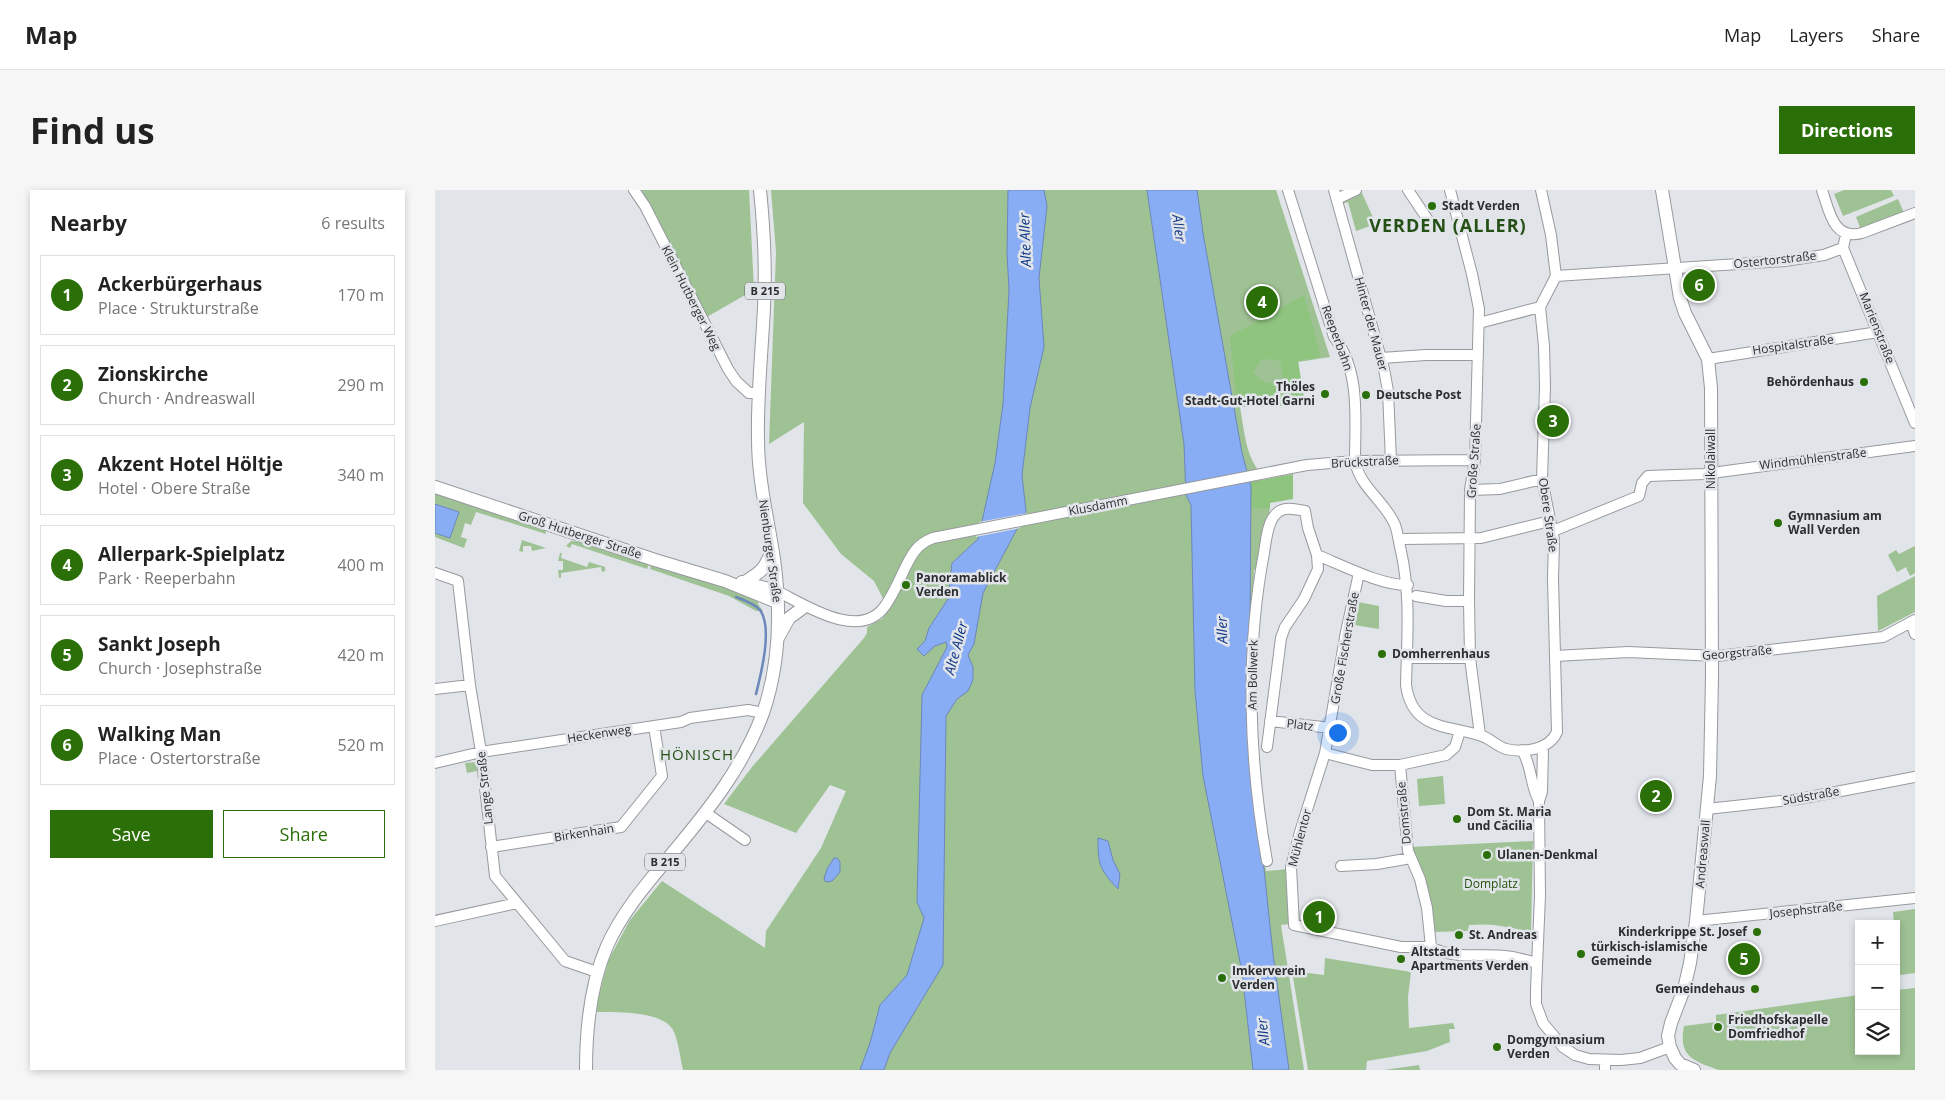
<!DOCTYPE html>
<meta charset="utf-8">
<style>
body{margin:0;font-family:"Open Sans",sans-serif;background:#f6f6f6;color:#222}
.controls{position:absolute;right:15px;bottom:15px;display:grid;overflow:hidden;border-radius:0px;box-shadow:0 2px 8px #0003}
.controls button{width:45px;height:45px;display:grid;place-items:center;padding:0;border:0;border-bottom:1px solid #e0e0e0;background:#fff;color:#222;font:25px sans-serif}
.you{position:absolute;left:902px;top:542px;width:18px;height:18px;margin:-12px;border:4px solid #fff;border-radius:50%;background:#1a73e8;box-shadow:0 0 0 8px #1a73e833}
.badge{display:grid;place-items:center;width:32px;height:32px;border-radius:50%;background:#2b6f08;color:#fff;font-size:16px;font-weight:700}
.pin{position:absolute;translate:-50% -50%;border:2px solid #fff;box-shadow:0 1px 5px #0006}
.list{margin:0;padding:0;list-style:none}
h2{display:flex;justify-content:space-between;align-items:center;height:65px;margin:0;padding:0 20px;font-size:21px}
h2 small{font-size:16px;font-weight:400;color:#767676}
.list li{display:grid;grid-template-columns:32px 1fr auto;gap:15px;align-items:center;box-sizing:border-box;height:80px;margin:0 10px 10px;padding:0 10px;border:1px solid #e0e0e0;border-radius:0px}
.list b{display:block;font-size:19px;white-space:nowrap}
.list p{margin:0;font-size:16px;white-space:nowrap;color:#767676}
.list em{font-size:16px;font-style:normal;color:#767676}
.actions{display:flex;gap:10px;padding:15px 20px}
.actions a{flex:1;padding:11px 0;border:1px solid #2b6f08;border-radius:0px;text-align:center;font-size:18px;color:#2b6f08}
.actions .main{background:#2b6f08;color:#fff}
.icon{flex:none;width:28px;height:28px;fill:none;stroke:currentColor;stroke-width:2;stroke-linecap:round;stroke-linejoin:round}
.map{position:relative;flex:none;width:1480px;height:880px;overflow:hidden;border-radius:0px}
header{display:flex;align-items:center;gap:30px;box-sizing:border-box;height:70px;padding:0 25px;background:#fff;border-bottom:1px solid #e0e0e0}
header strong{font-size:24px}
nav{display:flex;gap:28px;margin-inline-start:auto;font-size:18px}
.intro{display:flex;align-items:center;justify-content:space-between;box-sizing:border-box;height:120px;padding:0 30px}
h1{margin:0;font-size:35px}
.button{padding:12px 22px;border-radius:0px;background:#2b6f08;color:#fff;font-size:18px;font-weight:700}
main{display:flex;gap:30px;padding:0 30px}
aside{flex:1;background:#fff;border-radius:0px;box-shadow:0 2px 8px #0003}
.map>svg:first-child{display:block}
.green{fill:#9fc294}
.forest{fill:#8fc47f;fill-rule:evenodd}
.water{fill:#88adf4;stroke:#6c87b9}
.pier{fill:#e1e4e9}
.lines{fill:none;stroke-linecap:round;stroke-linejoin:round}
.stream{stroke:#6c87b9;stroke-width:2.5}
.minor-casing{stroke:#97999e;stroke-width:12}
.major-casing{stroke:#97999e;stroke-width:14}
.minor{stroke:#fff;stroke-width:10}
.major{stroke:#fff;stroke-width:12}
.poi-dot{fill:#2b6f08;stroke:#e1e4e9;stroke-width:2}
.labels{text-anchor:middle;stroke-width:5;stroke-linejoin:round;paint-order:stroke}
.shield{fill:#e1e4e9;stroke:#626467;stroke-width:1}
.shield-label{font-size:11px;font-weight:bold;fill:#2c2d2f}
.poi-label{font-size:12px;font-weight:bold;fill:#2c2d2f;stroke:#e1e4e9;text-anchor:start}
.street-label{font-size:12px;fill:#2c2d2f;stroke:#e1e4e9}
.park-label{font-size:12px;fill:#22530d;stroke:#e1e4e9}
.water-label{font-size:14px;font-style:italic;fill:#133989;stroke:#e1e4e9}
.quarter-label{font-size:15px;letter-spacing:1px;fill:#255015;stroke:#e1e4e9}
.district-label{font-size:18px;font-weight:bold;letter-spacing:1px;fill:#255015;stroke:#e1e4e9}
</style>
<header>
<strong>Map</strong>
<nav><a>Map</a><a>Layers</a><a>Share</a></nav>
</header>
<div class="intro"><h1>Find us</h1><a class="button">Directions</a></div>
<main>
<aside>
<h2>Nearby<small>6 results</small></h2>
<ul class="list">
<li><span class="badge">1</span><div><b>Ackerbürgerhaus</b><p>Place · Strukturstraße</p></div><em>170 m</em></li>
<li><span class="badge">2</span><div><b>Zionskirche</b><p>Church · Andreaswall</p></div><em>290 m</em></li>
<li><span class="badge">3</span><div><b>Akzent Hotel Höltje</b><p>Hotel · Obere Straße</p></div><em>340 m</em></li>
<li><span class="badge">4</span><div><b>Allerpark-Spielplatz</b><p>Park · Reeperbahn</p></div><em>400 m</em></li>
<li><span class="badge">5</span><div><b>Sankt Joseph</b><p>Church · Josephstraße</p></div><em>420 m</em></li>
<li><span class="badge">6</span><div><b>Walking Man</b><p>Place · Ostertorstraße</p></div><em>520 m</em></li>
</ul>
<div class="actions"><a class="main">Save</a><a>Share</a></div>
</aside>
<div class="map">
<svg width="1480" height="880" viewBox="0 0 1480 880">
<rect width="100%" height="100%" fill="#e1e4e9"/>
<!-- green -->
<path class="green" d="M203 0H314L319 100 270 128Z
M336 0H841L895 167 863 172 870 215 805 217C809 238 810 262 823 280L818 281 822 301 821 318H835L821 380H819L815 501 821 591 831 681 853 679 855 734 846 735 869 880H248C245 868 244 853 239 842 230 820 179 822 159 822L174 769 195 730 227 691 330 758 331 741 386 658 411 601 395 595 361 643 289 614 317 577 429 448 432 443V437L447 429 454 420 439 391 406 364 368 313 369 232 334 254 341 62Z
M1409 0H1456L1459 6 1408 26 1399 4Z
M926 1 941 34 921 41 913 12 907 14 906 9Z
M1463 9 1469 23 1426 40 1421 27Z
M0 300 110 338 111 344 41 322 36 335 30 333 26 347 32 349 29 358 0 347V343L15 348 24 322 0 314Z
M87 350 111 358 97 361 96 356H88V362L84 361Z
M136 351 152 352 215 372 212 379 137 354 135 358 131 356Z
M1480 356V383L1475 386 1471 377 1462 382 1453 365 1461 360 1464 364Z
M125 363H127L126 368 152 377 154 372 170 377V381L167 382 166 377 126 383V388H124L123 380H128V371H123Z
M219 374 324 409 323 414 328 421H321L294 406 215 379 216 375Z
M1480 386V422L1443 441 1442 406Z
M923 412 944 416V439L919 435Z
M41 572 42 581 32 583 30 573Z
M1008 586 1010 614 984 616 982 589Z
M1098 651 1096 741C1087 741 1080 738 1071 737 1059 734 1046 734 1034 735L1033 741 999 742 975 657Z
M1480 719V783L1465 785 1461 751V734H1459L1458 722Z
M890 768 976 782 973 807 974 838 1018 833 1020 839H1014L1015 852 992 861 932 871 931 880H873L857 781 889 785Z
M1480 798V880H1284C1259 871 1243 867 1249 836L1281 832V825L1424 805V861H1461V800Z
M984 875 985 880H949Z"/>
<!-- forest -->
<path class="forest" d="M869 105 886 167 863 171 870 215 802 217 795 146ZM827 169 843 170 846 175 848 189 843 194C831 194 826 191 818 182Z
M858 284V309L835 313V318L816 319 815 292Z"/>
<!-- water -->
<path class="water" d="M573 0H609L612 16 604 88 609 157 595 218 587 285 591 322 548 403 539 454 533 465 538 477V490L533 501 522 509 511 526 508 775 455 863 449 880H425L435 853 445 815 472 785 489 728 482 712 487 505 512 457 511 452 500 456 489 466 482 459 490 451 494 438 513 409 517 373 543 349 560 273 568 214 574 100 572 64Z
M712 0H762L768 43 807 263 816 296 815 436 826 651 838 764 854 880H818L807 782 768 586 760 501 756 315 751 305 749 254Z
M0 314 24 322 15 348 0 343Z
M663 648 673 651 678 670 685 684 683 699C664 679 663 674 663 648Z
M399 668H402L405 672V682L397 691 391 692 389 689 392 679Z"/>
<!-- pier -->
<path class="pier" d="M593 323 585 338 541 347 544 332Z"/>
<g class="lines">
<!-- stream -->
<path class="stream" d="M301 407C309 410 320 414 325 420 338 438 326 484 321 504"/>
<defs>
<path id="minor" d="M199 0 210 16 293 179 301 191 314 203H324
M853 0 899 147C926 181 920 230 920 271 925 298 950 311 960 335 963 343 964 353 966 361 976 407 972 449 971 495 977 539 1010 535 1044 545 1054 547 1061 556 1071 559 1089 563 1114 560 1122 542L1118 389 1119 350 1107 289 1110 197 1109 156 1105 117
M899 0 949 179 953 201 956 271
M973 0 995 33
M1015 0 1037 84 1044 119 1040 270 1035 300 1034 411 1035 468 1045 545
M1106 0 1116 45 1121 86
M1387 0C1394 20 1398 51 1427 43L1480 23
M902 9 921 0
M1411 44 1408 58 1480 233
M1121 86 1350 71 1389 65 1408 58
M1044 133 1105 117 1121 86
M946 168 991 165H1043
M1273 169 1443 142
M1035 300 1065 299 1107 289
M1118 341 1204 306 1207 293 1213 286 1269 284 1480 256
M968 349 1046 348 1115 331
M882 365C907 375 947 396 973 395
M0 383 23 391 35 495 46 562 60 686 130 771 162 782
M924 383 911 442 890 563 865 642 856 677 859 735 966 757H996
M342 401C370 415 425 452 450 416 458 405 464 391 470 378 477 364 482 354 498 348L872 275 920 271 1040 270
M981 406 1011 411H1034
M1476 432 1480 444
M1120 466 1193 462 1282 466 1448 447 1480 430
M972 468H1035
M0 499 35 495
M835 531 896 538
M832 557 846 448 850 437 869 409 883 379 882 365 873 338 870 321C860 319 848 316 841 324 832 332 831 352 829 363 810 463 814 571 832 671
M1108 558 1107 602 1104 611 1105 706 1101 799V814L1108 833 1128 857 1140 865 1154 869 1186 870 1205 868 1235 857
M1087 560C1097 576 1095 595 1104 611
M890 563 937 575H965L1011 565 1020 557 1025 541
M0 573 46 562 246 532 255 528 313 520 328 523
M965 575 973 661 985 689 992 718 996 757
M1272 619 1364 609 1480 587
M271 623 310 650
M56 657 186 637 227 586 219 536
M906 676 942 674 976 668
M0 731 82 713
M1261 731 1480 708
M996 757C1019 770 1045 763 1070 766 1081 767 1091 770 1102 773
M1170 870V880"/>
<path id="major" d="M1227 0 1245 108 1250 123 1273 169 1276 198 1277 487 1275 586 1261 731 1255 773 1249 799 1236 833 1233 846 1235 857 1240 868 1245 874 1259 880
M0 297 220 370 290 391 342 412
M307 392 342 401
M310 392C327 381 329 380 337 361
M343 448 354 428 369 417
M151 880C151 838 155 795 172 756 188 720 215 690 240 660 275 618 309 575 328 523 345 474 346 420 339 369 333 329 323 290 323 249 322 205 327 161 329 117 331 78 329 39 325 0"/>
</defs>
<!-- minor casing -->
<use href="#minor" class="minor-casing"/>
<!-- major casing -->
<use href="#major" class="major-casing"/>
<!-- minor -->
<use href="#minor" class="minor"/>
<!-- major -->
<use href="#major" class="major"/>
</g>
<!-- markers -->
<g class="poi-dot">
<circle cx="997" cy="16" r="5"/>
<circle cx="1429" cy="192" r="5"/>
<circle cx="890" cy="204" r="5"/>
<circle cx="931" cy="205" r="5"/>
<circle cx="1343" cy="333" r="5"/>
<circle cx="471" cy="395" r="5"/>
<circle cx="947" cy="464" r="5"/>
<circle cx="1022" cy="629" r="5"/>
<circle cx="1052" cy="665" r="5"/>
<circle cx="1322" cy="742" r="5"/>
<circle cx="1024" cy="745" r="5"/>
<circle cx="1146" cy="764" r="5"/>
<circle cx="966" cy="769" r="5"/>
<circle cx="787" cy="788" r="5"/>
<circle cx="1320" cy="799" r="5"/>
<circle cx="1283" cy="837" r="5"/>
<circle cx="1062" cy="857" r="5"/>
</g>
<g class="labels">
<!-- shield labels -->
<g class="shield">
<rect x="310" y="92.5" width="40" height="17" rx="4"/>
<rect x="210" y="663.5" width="40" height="17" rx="4"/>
</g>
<g class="shield-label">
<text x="330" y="105">B 215</text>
<text x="230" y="676">B 215</text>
</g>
<!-- poi labels -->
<g class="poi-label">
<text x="1007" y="20">Stadt Verden</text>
<text x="1419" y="196" text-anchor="end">Behördenhaus</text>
<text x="880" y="201" text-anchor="end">Thöles<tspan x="880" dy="14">Stadt-Gut-Hotel Garni</tspan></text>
<text x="941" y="209">Deutsche Post</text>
<text x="1353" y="330">Gymnasium am<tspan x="1353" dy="14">Wall Verden</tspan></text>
<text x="481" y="392">Panoramablick<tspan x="481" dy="14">Verden</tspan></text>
<text x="957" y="468">Domherrenhaus</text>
<text x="1032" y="626">Dom St. Maria<tspan x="1032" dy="14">und Cäcilia</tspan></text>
<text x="1062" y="669">Ulanen-Denkmal</text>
<text x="1312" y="746" text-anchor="end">Kinderkrippe St. Josef</text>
<text x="1034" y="749">St. Andreas</text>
<text x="1156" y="761">türkisch-islamische<tspan x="1156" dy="14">Gemeinde</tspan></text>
<text x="976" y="766">Altstadt<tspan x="976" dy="14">Apartments Verden</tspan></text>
<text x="797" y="785">Imkerverein<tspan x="797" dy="14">Verden</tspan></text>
<text x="1310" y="803" text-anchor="end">Gemeindehaus</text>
<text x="1293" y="834">Friedhofskapelle<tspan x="1293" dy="14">Domfriedhof</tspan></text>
<text x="1072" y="854">Domgymnasium<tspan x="1072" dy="14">Verden</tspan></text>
</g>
<!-- street labels -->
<g class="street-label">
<text transform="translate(1340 70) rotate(-6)" y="4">Ostertorstraße</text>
<text transform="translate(256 108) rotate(63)" y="4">Klein Hutberger Weg</text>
<text transform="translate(936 134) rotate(75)" y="4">Hinter der Mauer</text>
<text transform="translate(1442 138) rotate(68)" y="4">Marienstraße</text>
<text transform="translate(902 148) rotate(70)" y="4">Reeperbahn</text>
<text transform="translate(1358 155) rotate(-8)" y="4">Hospitalstraße</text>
<text transform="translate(1276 269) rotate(-90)" y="4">Nikolaiwall</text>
<text transform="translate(1378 269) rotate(-7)" y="4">Windmühlenstraße</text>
<text transform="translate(1039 271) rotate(-86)" y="4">Große Straße</text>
<text transform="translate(930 272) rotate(-3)" y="4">Brückstraße</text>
<text transform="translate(663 316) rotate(-11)" y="4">Klusdamm</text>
<text transform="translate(1113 325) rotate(82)" y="4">Obere Straße</text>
<text transform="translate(145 345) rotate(18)" y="4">Groß Hutberger Straße</text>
<text transform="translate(335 361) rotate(82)" y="4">Nienburger Straße</text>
<text transform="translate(910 458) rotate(-80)" y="4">Große Fischerstraße</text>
<text transform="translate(1302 463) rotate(-5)" y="4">Georgstraße</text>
<text transform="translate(818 485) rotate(-89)" y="4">Am Bollwerk</text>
<text transform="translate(865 535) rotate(7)" y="4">Platz</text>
<text transform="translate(164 544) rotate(-9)" y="4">Heckenweg</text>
<text transform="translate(50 598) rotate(-96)" y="4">Lange Straße</text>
<text transform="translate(1376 606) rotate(-10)" y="4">Südstraße</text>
<text transform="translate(969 623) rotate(-95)" y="4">Domstraße</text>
<text transform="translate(149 643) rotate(-9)" y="4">Birkenhain</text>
<text transform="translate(865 648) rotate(-75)" y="4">Mühlentor</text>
<text transform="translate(1268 664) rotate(-85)" y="4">Andreaswall</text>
<text transform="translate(1371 720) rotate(-6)" y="4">Josephstraße</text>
</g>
<!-- park labels -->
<g class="park-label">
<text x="1056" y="698">Domplatz</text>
</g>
<!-- water labels -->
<g class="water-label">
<text transform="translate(744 38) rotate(82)" y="5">Aller</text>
<text transform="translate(590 50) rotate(-92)" y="5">Alte Aller</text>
<text transform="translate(787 440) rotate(-92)" y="5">Aller</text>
<text transform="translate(521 458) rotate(-75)" y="5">Alte Aller</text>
<text transform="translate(828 842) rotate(-96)" y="5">Aller</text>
</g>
<!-- quarter labels -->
<g class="quarter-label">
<text x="262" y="570">HÖNISCH</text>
</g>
<!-- district labels -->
<g class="district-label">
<text x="1013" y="42">VERDEN (ALLER)</text>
</g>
</g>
</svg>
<div class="controls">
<button>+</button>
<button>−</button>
<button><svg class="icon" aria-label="layers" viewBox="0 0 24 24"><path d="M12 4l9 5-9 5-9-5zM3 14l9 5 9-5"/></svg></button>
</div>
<div class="you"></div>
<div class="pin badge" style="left:884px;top:727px">1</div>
<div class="pin badge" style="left:1221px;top:606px">2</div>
<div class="pin badge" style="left:1118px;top:231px">3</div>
<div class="pin badge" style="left:827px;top:112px">4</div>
<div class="pin badge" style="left:1309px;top:769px">5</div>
<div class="pin badge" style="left:1264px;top:95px">6</div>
</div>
</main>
